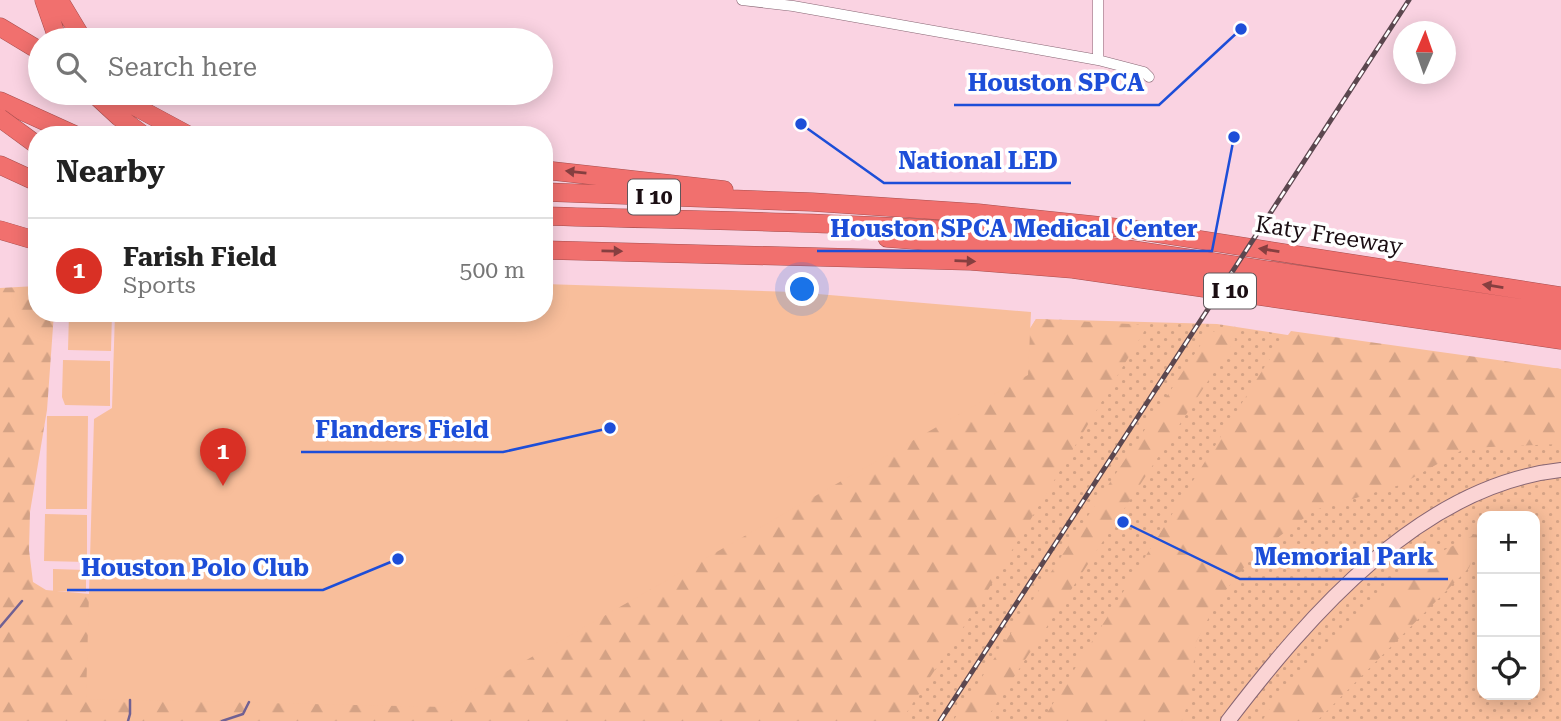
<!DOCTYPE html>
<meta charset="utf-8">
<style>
body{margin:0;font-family:"Roboto Serif",serif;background:#f6f6f6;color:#222}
.controls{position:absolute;right:21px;bottom:21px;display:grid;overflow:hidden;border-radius:14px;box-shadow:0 4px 18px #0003}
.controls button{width:63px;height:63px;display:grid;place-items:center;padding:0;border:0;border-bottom:2px solid #e0e0e0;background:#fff;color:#222;font:35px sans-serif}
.compass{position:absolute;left:1393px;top:21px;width:63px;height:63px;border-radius:50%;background:#fff;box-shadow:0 4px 18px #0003;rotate:2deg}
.you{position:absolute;left:803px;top:290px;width:24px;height:24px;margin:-18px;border:5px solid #fff;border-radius:50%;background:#1a73e8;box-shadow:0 0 0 10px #1a73e833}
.badge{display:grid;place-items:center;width:46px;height:46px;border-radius:50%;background:#d93025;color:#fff;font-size:23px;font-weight:700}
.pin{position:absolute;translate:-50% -58px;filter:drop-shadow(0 2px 4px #0008)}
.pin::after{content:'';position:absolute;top:37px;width:24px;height:21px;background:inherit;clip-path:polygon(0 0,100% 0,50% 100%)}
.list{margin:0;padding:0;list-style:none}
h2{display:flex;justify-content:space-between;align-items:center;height:91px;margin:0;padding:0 28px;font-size:30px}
h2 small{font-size:23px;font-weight:400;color:#767676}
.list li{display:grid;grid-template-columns:46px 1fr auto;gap:21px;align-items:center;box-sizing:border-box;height:105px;padding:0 28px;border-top:2px solid #e0e0e0}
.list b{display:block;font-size:26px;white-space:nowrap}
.list p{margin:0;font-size:23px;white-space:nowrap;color:#767676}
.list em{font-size:23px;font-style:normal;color:#767676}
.icon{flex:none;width:38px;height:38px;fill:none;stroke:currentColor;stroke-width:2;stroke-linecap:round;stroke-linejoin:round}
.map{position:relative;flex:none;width:1561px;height:721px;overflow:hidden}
.search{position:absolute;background:#fff;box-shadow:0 4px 18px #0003;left:28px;top:28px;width:525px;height:77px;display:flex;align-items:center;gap:18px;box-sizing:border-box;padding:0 24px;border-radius:38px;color:#767676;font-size:26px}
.panel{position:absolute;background:#fff;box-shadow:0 4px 18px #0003;left:28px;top:126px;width:525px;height:196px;border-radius:28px}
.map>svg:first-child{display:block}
.grass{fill:url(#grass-dots);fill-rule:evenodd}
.forest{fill:url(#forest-firs)}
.garden{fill:#f8be9b}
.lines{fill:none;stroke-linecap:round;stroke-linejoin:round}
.stream{stroke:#706193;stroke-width:2.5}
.street-casing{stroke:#876573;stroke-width:11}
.secondary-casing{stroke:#876573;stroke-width:16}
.highway-casing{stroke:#a64e4e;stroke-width:19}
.street{stroke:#fff;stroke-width:10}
.secondary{stroke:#fbd4d4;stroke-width:14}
.highway{stroke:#f1706e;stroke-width:18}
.rail-casing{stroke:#5c474f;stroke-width:5}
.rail{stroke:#fff;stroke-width:2.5;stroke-dasharray:8;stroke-linecap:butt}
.highway-bridge-casing{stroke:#a64e4e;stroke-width:19;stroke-linecap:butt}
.highway-bridge{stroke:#f1706e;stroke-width:18}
.oneway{fill:#863f40}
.labels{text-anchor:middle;stroke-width:7;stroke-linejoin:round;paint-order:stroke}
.shield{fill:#fff;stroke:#5f565a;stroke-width:2}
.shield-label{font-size:21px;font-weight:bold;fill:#1b0e13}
.street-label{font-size:23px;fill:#1b0e13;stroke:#fff}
.leader{fill:none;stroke:#1d4ed8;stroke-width:2.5}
.callout-dot{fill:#1d4ed8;stroke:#fff;stroke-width:2.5}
.callout-label{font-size:24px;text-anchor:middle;font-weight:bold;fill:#1d4ed8;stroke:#fff;stroke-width:7;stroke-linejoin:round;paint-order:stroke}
</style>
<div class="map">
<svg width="1561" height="721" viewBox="0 0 1561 721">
<defs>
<pattern id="grass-dots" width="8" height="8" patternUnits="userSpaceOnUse" patternTransform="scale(1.75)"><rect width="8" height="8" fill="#f8be9b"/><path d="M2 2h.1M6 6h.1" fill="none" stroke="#d4a285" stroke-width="1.8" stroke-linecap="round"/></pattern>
<pattern id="forest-firs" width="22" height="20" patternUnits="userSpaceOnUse" patternTransform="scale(1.75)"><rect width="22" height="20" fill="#f8be9b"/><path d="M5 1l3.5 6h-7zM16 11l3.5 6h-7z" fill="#d4a285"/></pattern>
</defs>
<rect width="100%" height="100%" fill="#fad3e2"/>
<!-- grass -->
<path class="grass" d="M1036 319 1217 324 1390 351 1561 369V721H0L1004 370ZM1482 516H1535V695H1482Z"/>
<!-- forest -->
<path class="forest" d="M37 286V313H54L47 410 30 512 29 550 33 582 46 590 112 596 1004 370 1036 319 1148 325 988 590 901 721H0V288Z
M1219 329 1233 331 1235 340 985 721H953L1207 335Z
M1291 331 1561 369V444L1466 448 1400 485 1315 510 1254 555 1218 600 1196 642 1190 696 1182 721H1042L1267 363Z
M1482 531 1469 568 1317 721H1262L1276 699 1405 570Z"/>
<!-- garden -->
<path class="garden" d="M544 284 794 292 1031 312 1028 375 444 707 86 699 94 419 112 408 115 313H544Z
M69 313H112L111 351 68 350Z
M63 360 110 361V406L65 405 62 397Z
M47 416H88L87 509H46Z
M45 514 87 515V562L44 561Z
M53 569 86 570V592L53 591Z"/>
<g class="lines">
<!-- stream -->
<path class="stream" d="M0 627 22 601
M128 721 130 714V700
M222 721 243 714 249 702"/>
<defs>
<path id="street" d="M742 0 793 6 1098 60 1144 72 1149 77
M1098 60V0"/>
<path id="secondary" d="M1228 721C1309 615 1421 485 1561 470"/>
<path id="highway" d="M44 0 58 40
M59 0 83 40
M0 27 40 51
M93 93 119 117 143 135
M110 93 188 135
M0 101 75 135
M0 165 37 182
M544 170 724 190
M544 192 812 202 978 213 1130 229 1561 296
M544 216C714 221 884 222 1053 238L1561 314
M0 230 37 241
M887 238C1113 255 1337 293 1561 327
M544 250 971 261 1073 269 1561 340"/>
</defs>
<!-- street casing -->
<use href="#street" class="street-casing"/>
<!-- secondary casing -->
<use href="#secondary" class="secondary-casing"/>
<!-- highway casing -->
<use href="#highway" class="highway-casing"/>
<!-- street -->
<use href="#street" class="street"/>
<!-- secondary -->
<use href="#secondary" class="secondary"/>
<!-- highway -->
<use href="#highway" class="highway"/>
<defs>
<path id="rail" d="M940 721 1409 0"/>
</defs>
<!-- rail casing -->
<use href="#rail" class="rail-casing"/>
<!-- rail -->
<use href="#rail" class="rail"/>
<defs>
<path id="highway-bridge" d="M0 118 37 145"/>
</defs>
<!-- highway-bridge casing -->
<use href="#highway-bridge" class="highway-bridge-casing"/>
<!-- highway-bridge -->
<use href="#highway-bridge" class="highway-bridge"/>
</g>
<!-- one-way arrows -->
<defs><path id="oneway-solid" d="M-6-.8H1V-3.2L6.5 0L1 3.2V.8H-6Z" transform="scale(1.75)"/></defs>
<g class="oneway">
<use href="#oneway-solid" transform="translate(576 172) rotate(-174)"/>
<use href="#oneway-solid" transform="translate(1269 250) rotate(-171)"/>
<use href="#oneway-solid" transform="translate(612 251) rotate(1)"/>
<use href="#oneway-solid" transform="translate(965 261) rotate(2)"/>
<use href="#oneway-solid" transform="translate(1493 286) rotate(-171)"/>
</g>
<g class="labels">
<!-- shield labels -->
<g class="shield">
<rect x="628" y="179.5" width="52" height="35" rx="5"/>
<rect x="1204" y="273.5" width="52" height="35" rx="5"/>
</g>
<g class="shield-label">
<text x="654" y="204">I 10</text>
<text x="1230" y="298">I 10</text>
</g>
<!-- street labels -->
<g class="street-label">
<text transform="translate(1329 235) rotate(9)" y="8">Katy Freeway</text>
</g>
</g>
<!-- callouts -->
<path class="leader" d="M1241 29L1159 105H954M801 124L884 183H1071M1234 137L1212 251H817M610 428L503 452H301M1123 522L1240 579H1448M398 559L323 590H67"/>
<g class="callout-dot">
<circle cx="1241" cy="29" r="7"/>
<circle cx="801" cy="124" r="7"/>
<circle cx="1234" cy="137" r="7"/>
<circle cx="610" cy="428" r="7"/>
<circle cx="1123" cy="522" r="7"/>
<circle cx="398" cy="559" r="7"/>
</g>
<g class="callout-label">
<text x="1056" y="91">Houston SPCA</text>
<text x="978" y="169">National LED</text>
<text x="1014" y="237">Houston SPCA Medical Center</text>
<text x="402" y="438">Flanders Field</text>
<text x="1344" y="565">Memorial Park</text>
<text x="195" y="576">Houston Polo Club</text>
</g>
</svg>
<div class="controls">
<button>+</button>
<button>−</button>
<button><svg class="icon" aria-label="locate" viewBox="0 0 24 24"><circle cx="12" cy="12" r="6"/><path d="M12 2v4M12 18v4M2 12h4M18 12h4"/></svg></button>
</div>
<svg class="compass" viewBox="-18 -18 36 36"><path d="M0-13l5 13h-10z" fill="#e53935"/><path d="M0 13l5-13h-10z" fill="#767676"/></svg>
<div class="you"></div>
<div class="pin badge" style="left:223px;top:486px">1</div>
<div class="search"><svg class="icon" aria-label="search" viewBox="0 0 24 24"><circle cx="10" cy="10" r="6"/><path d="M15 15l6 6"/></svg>Search here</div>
<section class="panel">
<h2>Nearby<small></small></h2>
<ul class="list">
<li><span class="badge">1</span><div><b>Farish Field</b><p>Sports</p></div><em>500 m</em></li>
</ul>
</section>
</div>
